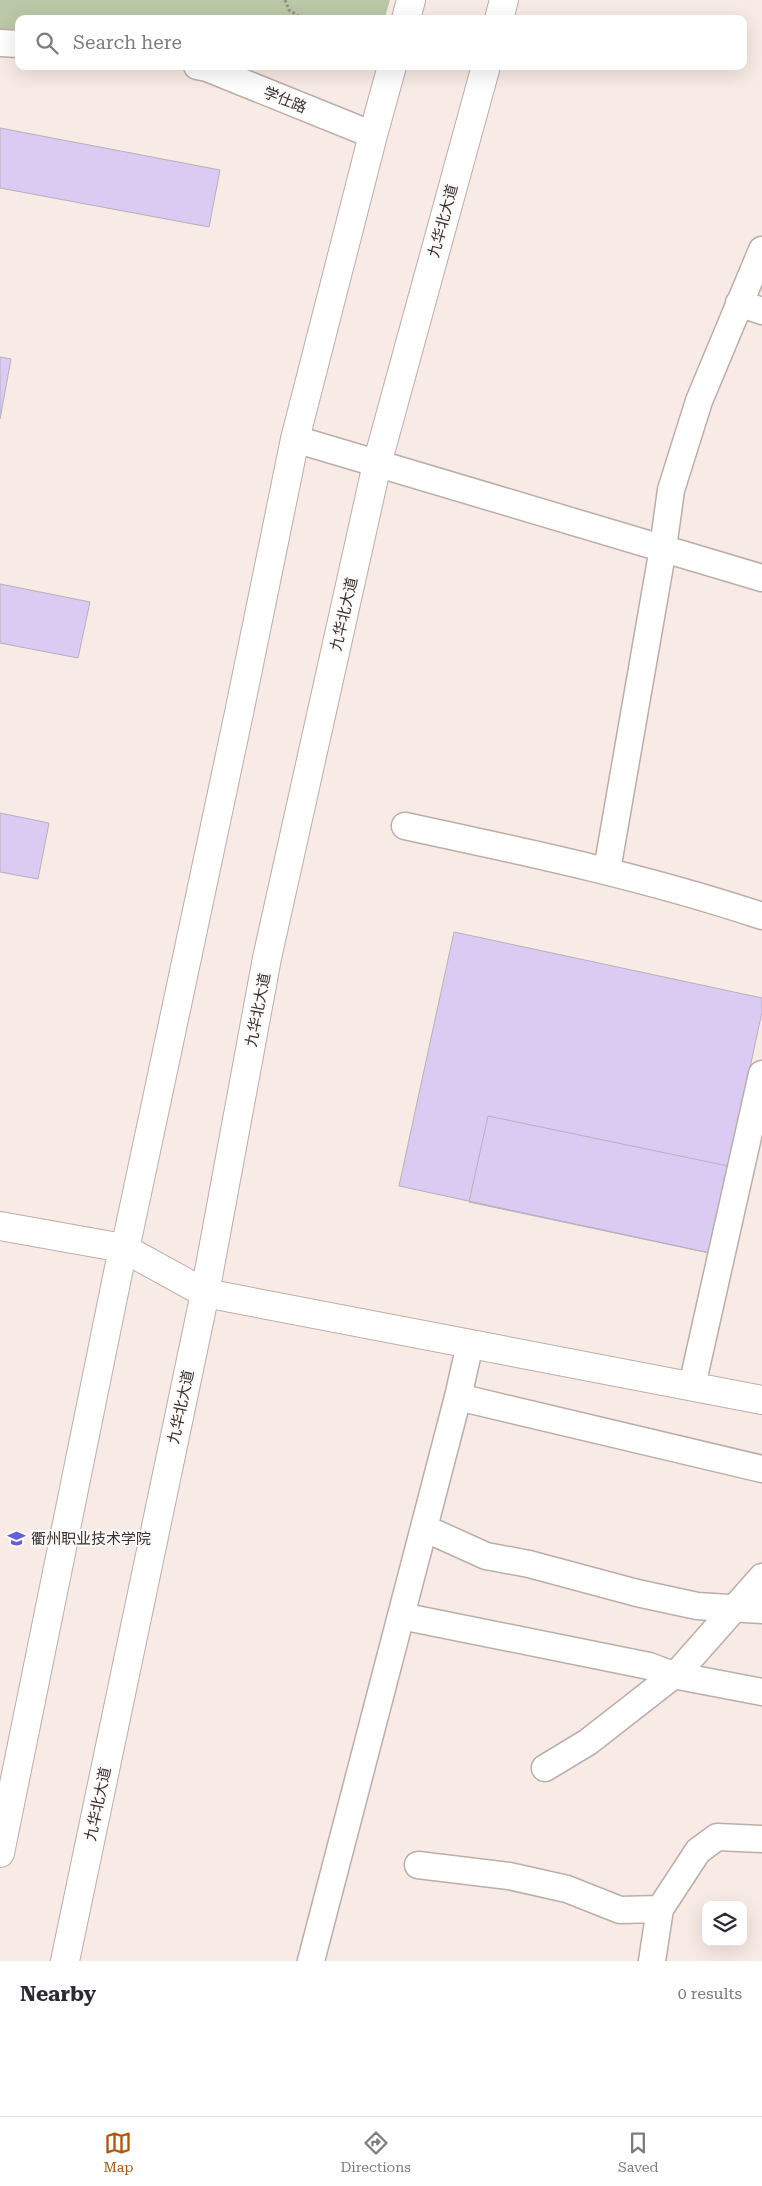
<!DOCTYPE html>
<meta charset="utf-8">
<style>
body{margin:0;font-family:"Roboto Serif","Noto Sans SC",serif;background:#f7f7f7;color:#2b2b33}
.controls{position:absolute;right:15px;bottom:15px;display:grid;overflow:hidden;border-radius:10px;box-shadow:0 5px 20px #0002}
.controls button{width:45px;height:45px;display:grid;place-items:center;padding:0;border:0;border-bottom:1px solid #e1e1e2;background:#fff;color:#2b2b33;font:25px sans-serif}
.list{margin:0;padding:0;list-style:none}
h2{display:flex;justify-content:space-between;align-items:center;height:65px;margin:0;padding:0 20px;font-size:21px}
h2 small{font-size:16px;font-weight:400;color:#7c7c81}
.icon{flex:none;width:28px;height:28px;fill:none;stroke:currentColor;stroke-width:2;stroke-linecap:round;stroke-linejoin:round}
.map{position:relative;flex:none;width:762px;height:1961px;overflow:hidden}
.search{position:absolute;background:#fff;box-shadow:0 5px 20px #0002;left:15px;right:15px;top:15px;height:55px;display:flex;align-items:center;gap:12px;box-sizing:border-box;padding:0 18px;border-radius:10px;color:#7c7c81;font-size:19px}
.sheet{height:155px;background:#fff}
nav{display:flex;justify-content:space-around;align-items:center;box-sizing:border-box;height:70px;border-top:1px solid #e1e1e2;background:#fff;font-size:14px;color:#7c7c81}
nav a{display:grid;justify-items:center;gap:2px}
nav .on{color:#b45309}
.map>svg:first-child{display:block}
.green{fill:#bac8a7}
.building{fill:#dbcbf3;stroke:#b5b1bc}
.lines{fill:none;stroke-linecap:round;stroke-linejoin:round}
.street-casing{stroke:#bbaea8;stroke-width:29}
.secondary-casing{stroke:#bbaea8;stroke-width:30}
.primary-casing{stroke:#bbaea8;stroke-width:30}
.path{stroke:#958b87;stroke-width:3;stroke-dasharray:2.5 2.5;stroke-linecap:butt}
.street{stroke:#fff;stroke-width:26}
.secondary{stroke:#fff;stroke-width:28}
.primary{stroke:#fff;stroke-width:28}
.labels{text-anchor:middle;stroke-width:4;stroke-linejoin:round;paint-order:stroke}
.street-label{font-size:15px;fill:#36302e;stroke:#fdfaf9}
.poi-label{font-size:15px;fill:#36302e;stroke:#fdfaf9;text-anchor:start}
</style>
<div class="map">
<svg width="762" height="1961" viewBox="0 0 762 1961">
<rect width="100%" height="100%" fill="#f8eae4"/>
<!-- green -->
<path class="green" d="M0 0H390L385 17 380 19H19V29L0 30Z"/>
<!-- building -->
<path class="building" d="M0 128 220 170 209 227 0 188Z
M0 357 11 359 0 419Z
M0 584 90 602 78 658 0 643Z
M0 813 49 823 38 879 0 872Z
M454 932 762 998V1012L710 1253 399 1186Z
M488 1116 728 1166 709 1253 469 1202Z"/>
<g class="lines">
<defs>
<path id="street" d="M0 43 19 44
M197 66 207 68 373 135
M739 303 762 311
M295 439 762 578
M405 826C526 852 645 877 762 916
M607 870 663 548 671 490 699 401 762 250
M692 1386 762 1074
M458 1397 762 1469
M424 1528 486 1556 529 1564 637 1593 697 1606 762 1610
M401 1616 649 1666 673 1675 762 1692
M545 1768 588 1742 679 1671 762 1577
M418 1865 509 1876 567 1889 620 1910 660 1909
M311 1961 458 1397 470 1344
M652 1961 660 1909 698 1851 717 1837 762 1839"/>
<path id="secondary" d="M0 1226 123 1248 205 1293 762 1400"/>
<path id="primary" d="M406 19 411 0
M499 19 504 0
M0 1853 123 1248 127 1240 239 713 295 439 373 135 392 66
M65 1961 205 1293 267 958 377 464 486 66"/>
</defs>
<!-- street casing -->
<use href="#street" class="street-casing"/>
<!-- secondary casing -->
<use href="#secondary" class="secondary-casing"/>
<!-- primary casing -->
<use href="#primary" class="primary-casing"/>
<!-- path -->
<path class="path" d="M285 0 289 10 303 19"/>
<!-- street -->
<use href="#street" class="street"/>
<!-- secondary -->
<use href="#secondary" class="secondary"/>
<!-- primary -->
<use href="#primary" class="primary"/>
</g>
<!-- icons -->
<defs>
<symbol id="university-bare" viewBox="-9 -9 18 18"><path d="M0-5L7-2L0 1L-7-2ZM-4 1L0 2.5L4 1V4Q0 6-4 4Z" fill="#625fd8" stroke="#fdfaf9" stroke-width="2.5" paint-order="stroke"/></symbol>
</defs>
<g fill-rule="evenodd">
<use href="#university-bare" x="4" y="1526" width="25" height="25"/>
</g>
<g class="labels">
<!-- street labels -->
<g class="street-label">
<text transform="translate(285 100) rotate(22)" y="5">学仕路</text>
<text transform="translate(443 221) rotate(-75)" y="5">九华北大道</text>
<text transform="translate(344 614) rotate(-77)" y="5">九华北大道</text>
<text transform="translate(258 1010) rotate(-79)" y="5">九华北大道</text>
<text transform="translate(181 1407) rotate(-78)" y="5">九华北大道</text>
<text transform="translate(98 1804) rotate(-78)" y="5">九华北大道</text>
</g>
<!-- poi labels -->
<g class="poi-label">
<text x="31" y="1544">衢州职业技术学院</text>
</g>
</g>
</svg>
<div class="controls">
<button><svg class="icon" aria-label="layers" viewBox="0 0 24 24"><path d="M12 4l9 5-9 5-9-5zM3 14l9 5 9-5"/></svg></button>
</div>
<div class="search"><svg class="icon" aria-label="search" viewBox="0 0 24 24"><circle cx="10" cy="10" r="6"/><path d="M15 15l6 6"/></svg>Search here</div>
</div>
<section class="sheet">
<h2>Nearby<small>0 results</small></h2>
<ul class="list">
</ul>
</section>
<nav>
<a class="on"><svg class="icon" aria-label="map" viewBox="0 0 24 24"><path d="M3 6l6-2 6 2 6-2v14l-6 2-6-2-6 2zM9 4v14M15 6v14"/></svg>Map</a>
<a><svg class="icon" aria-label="directions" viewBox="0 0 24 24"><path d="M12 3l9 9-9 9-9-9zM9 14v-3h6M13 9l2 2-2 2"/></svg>Directions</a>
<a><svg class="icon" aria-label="saved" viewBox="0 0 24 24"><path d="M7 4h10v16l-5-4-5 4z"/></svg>Saved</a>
</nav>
